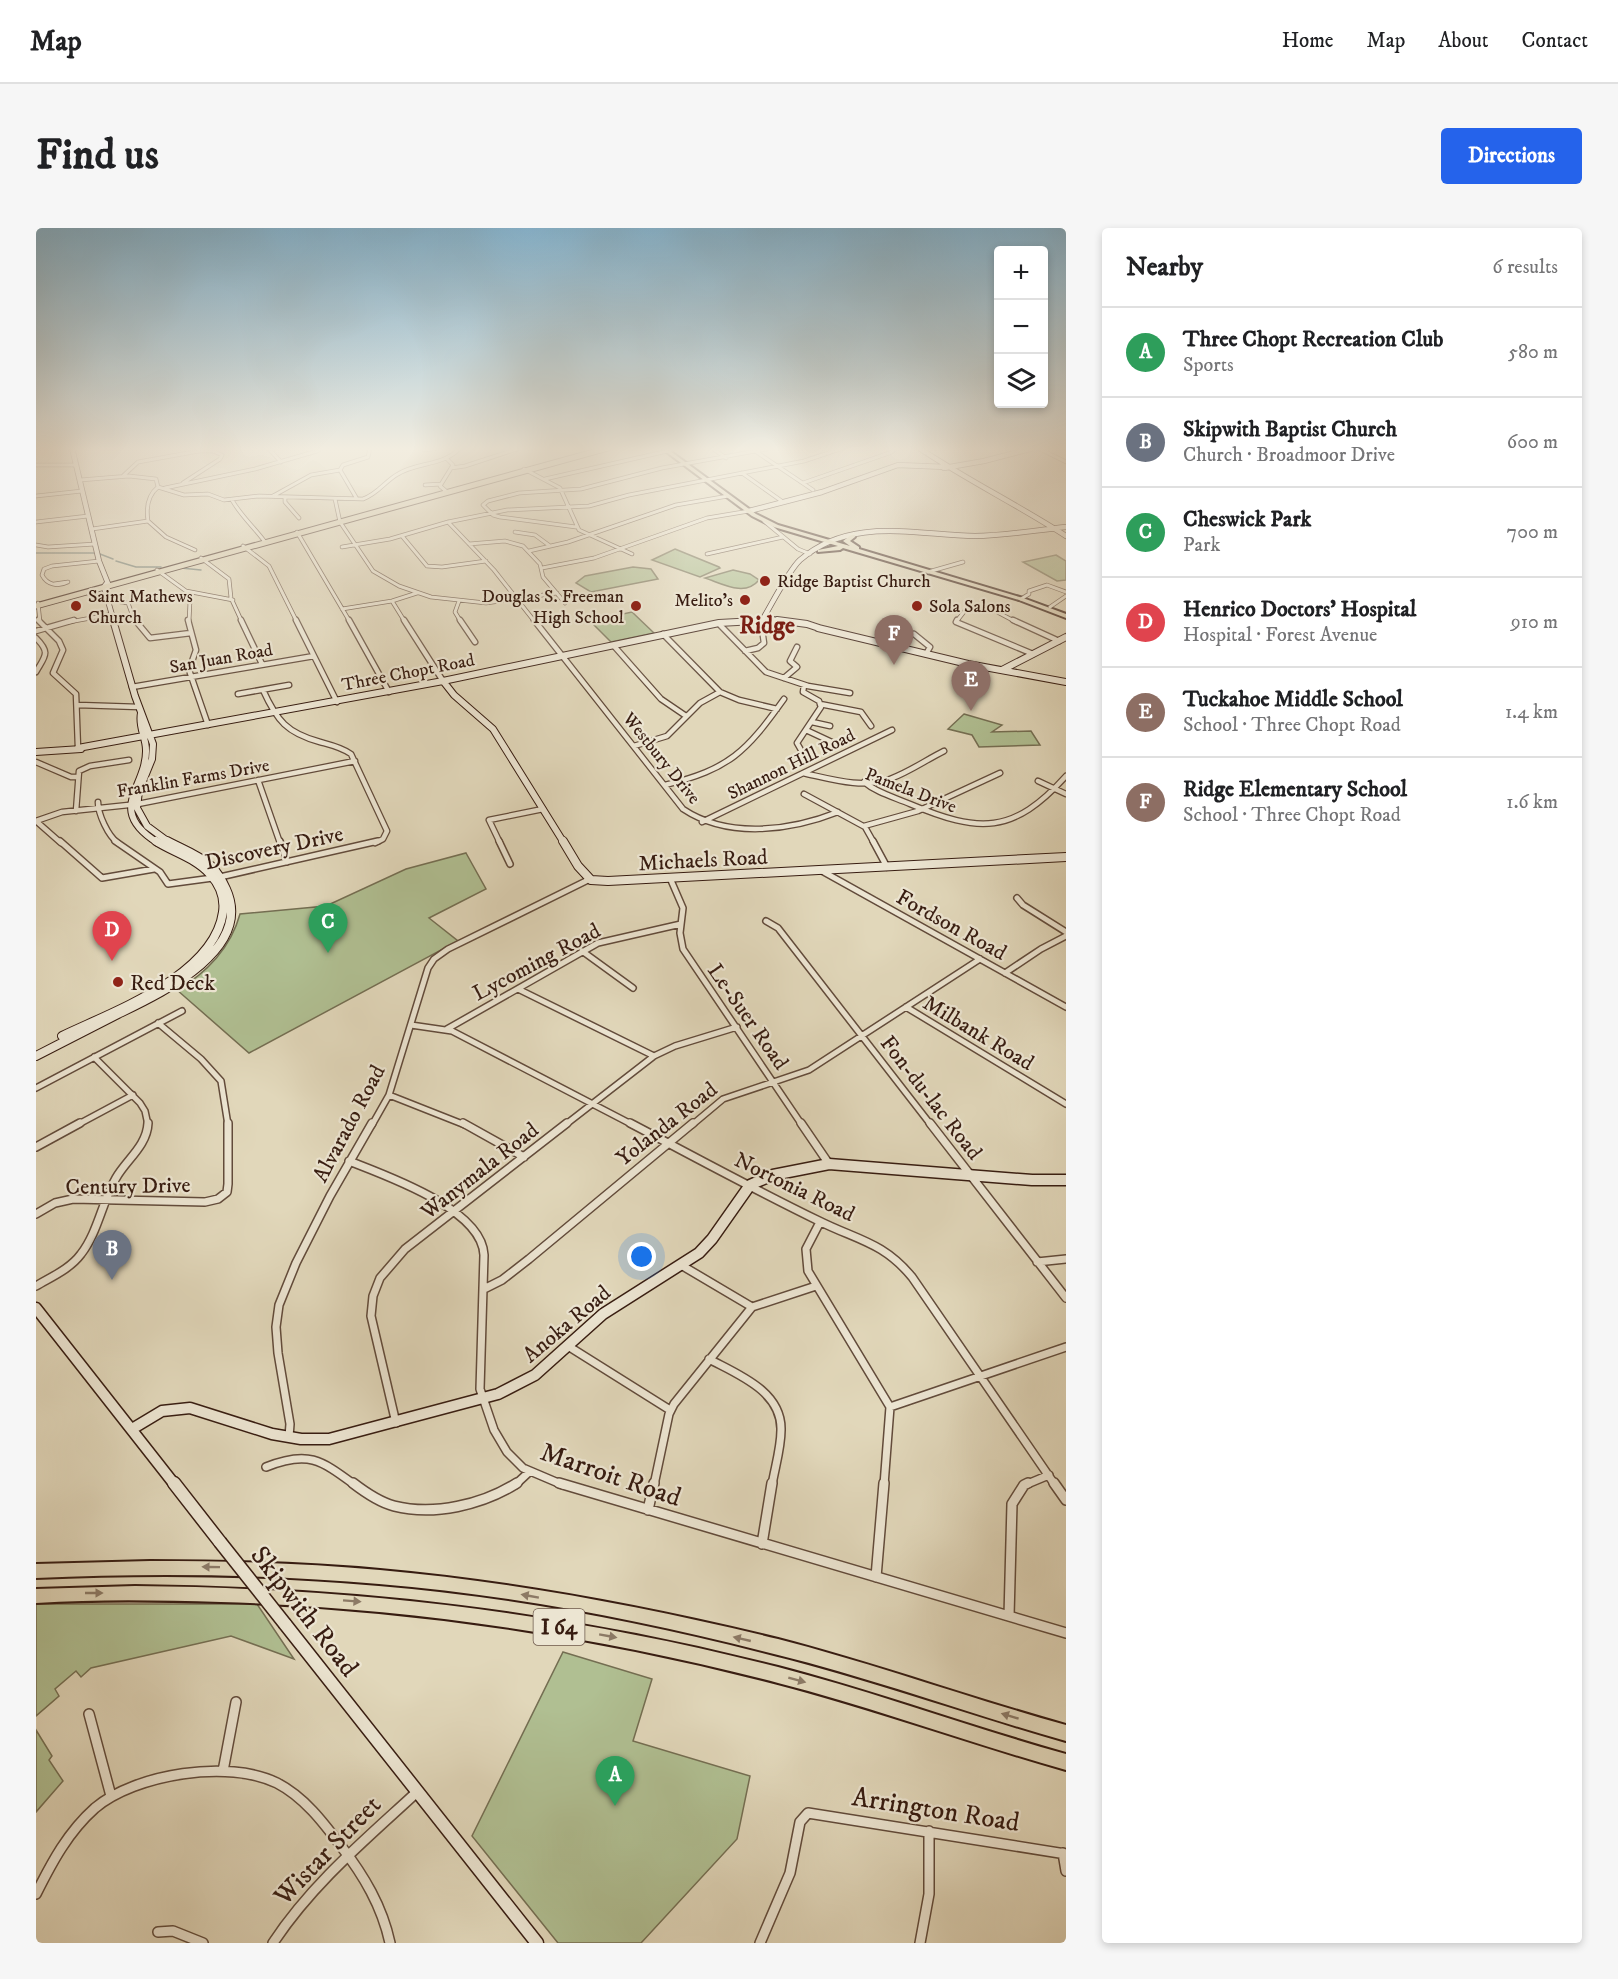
<!DOCTYPE html>
<meta charset="utf-8">
<style>
body{margin:0;font-family:"IM FELL DW Pica",serif;background:#f6f6f6;color:#202124}
.controls{position:absolute;right:18px;top:18px;display:grid;overflow:hidden;border-radius:6px;box-shadow:0 3px 9px #0003}
.controls button{width:54px;height:54px;display:grid;place-items:center;padding:0;border:0;border-bottom:2px solid #e0e0e0;background:#fff;color:#202124;font:30px sans-serif}
.you{position:absolute;left:606px;top:1029px;width:21px;height:21px;margin:-15px;border:4px solid #fff;border-radius:50%;background:#1a73e8;box-shadow:0 0 0 9px #1a73e833}
.badge{display:grid;place-items:center;width:39px;height:39px;border-radius:50%;background:#2563eb;color:#fff;font-size:20px;font-weight:700}
.pin{position:absolute;translate:-50% -50px;filter:drop-shadow(0 2px 3px #0008)}
.pin::after{content:'';position:absolute;top:32px;width:21px;height:18px;background:inherit;clip-path:polygon(0 0,100% 0,50% 100%)}
.list{margin:0;padding:0;list-style:none}
h2{display:flex;justify-content:space-between;align-items:center;height:78px;margin:0;padding:0 24px;font-size:26px}
h2 small{font-size:20px;font-weight:400;color:#757577}
.list li{display:grid;grid-template-columns:39px 1fr auto;gap:18px;align-items:center;box-sizing:border-box;height:90px;padding:0 24px;border-top:2px solid #e0e0e0}
.list b{display:block;font-size:22px;white-space:nowrap}
.list p{margin:0;font-size:20px;white-space:nowrap;color:#757577}
.list em{font-size:20px;font-style:normal;color:#757577}
.icon{flex:none;width:33px;height:33px;fill:none;stroke:currentColor;stroke-width:2;stroke-linecap:round;stroke-linejoin:round}
.map{position:relative;flex:none;width:1030px;height:1715px;overflow:hidden;border-radius:6px}
header{display:flex;align-items:center;gap:36px;box-sizing:border-box;height:84px;padding:0 30px;background:#fff;border-bottom:2px solid #e0e0e0}
header strong{font-size:28px}
nav{display:flex;gap:33px;margin-inline-start:auto;font-size:21px}
.intro{display:flex;align-items:center;justify-content:space-between;box-sizing:border-box;height:144px;padding:0 36px}
h1{margin:0;font-size:42px}
.button{padding:15px 27px;border-radius:6px;background:#2563eb;color:#fff;font-size:21px;font-weight:700}
main{display:flex;gap:36px;padding:0 36px}
aside{flex:1;background:#fff;border-radius:6px;box-shadow:0 3px 9px #0003}
.map>svg:first-child{display:block}
.green{fill:#b0bf92;stroke:#746e52;stroke-width:1.5}
.lines{fill:none;stroke-linecap:round;stroke-linejoin:round}
.stream{stroke:#6f7b70;stroke-width:1.5}
.street-far4-casing{stroke:#624b3b;stroke-width:4.5}
.street-far3-casing{stroke:#624b3b;stroke-width:7}
.street-far2-casing{stroke:#624b3b;stroke-width:8}
.street-far1-casing{stroke:#624b3b;stroke-width:10}
.street-casing{stroke:#624b3b;stroke-width:12}
.secondary-far4-casing{stroke:#371c11;stroke-width:6}
.secondary-far3-casing{stroke:#371c11;stroke-width:8}
.secondary-far2-casing{stroke:#371c11;stroke-width:10}
.secondary-far1-casing{stroke:#371c11;stroke-width:13}
.secondary-casing{stroke:#371c11;stroke-width:15}
.primary-casing{stroke:#371c11;stroke-width:7}
.highway-casing{stroke:#371c11;stroke-width:4}
.street-far4{stroke:#ece5d2;stroke-width:3}
.street-far3{stroke:#ece5d2;stroke-width:4.5}
.street-far2{stroke:#ece5d2;stroke-width:5}
.street-far1{stroke:#ece5d2;stroke-width:7}
.street{stroke:#ece5d2;stroke-width:9}
.secondary-far4{stroke:#ece5d2;stroke-width:4.5}
.secondary-far3{stroke:#ece5d2;stroke-width:6}
.secondary-far2{stroke:#ece5d2;stroke-width:8}
.secondary-far1{stroke:#ece5d2;stroke-width:10}
.secondary{stroke:#ece5d2;stroke-width:12}
.primary{stroke:#e1d7ba;stroke-width:5}
.highway{fill:#e1d7ba;fill-rule:evenodd}
.secondary-bridge-casing{stroke:#371c11;stroke-width:15;stroke-linecap:butt}
.secondary-bridge{stroke:#ece5d2;stroke-width:12}
.oneway{fill:#8c7a66}
.poi-dot{fill:#8f2418;stroke:#ece5d2;stroke-width:2}
.labels{text-anchor:middle;stroke-width:4.5;stroke-linejoin:round;paint-order:stroke}
.far-poi-label{font-size:18px;fill:#371c11;stroke:#ece5d2;text-anchor:start}
.far-street-label{font-size:18px;fill:#371c11;stroke:#ece5d2}
.shield{fill:#ece5d2;stroke:#6d584b;stroke-width:1.5}
.shield-label{font-size:21px;font-weight:bold;fill:#371c11}
.street-label{font-size:22px;fill:#371c11;stroke:#ece5d2}
.poi-label{font-size:22px;fill:#371c11;stroke:#ece5d2;text-anchor:start}
.far-district-label{font-size:24px;font-weight:bold;fill:#7a1f14;stroke:#ece5d2}
.near-street-label{font-size:27px;fill:#371c11;stroke:#ece5d2}
</style>
<header>
<strong>Map</strong>
<nav><a>Home</a><a>Map</a><a>About</a><a>Contact</a></nav>
</header>
<div class="intro"><h1>Find us</h1><a class="button">Directions</a></div>
<main>
<div class="map">
<svg width="1030" height="1715" viewBox="0 0 1030 1715">
<rect width="100%" height="100%" fill="#e1d7ba"/>
<filter id="stains"><feTurbulence type="fractalNoise" baseFrequency=".00333" numOctaves="4"/><feColorMatrix values="0 0 0 0 .2 0 0 0 0 .09 0 0 0 0 .02 0 0 0 .5 -.17"/></filter>
<radialGradient id="worn" r=".72"><stop offset=".6" stop-color="#630" stop-opacity="0"/><stop offset="1" stop-color="#630" stop-opacity=".3"/></radialGradient>
<!-- green -->
<path class="green" d="M639 321 683 339 684 340 664 349 616 332Z
M1020 327 1030 333V352L1021 353 987 334Z
M597 339 615 341 622 351 555 364 540 355 549 348Z
M697 342 714 346 723 352C709 369 687 356 669 350Z
M596 384 618 405 575 414 554 393Z
M928 486 966 497 956 504 995 503 1004 517 943 519 936 507 912 501Z
M430 625 450 661 393 690 422 713 213 825 141 762C171 745 195 719 204 686L290 678 370 641Z
M0 1376H221L258 1431 195 1408 55 1440 45 1449 40 1443 19 1461 23 1468 0 1488Z
M527 1424 616 1451 597 1513 714 1548 701 1611 605 1715H522L436 1608Z
M0 1502 16 1528 13 1532 27 1553 0 1584Z"/>
<g class="lines">
<!-- stream -->
<path class="stream" d="M0 325H59
M64 326 77 331
M80 333 100 339H125
M145 340 165 342"/>
<defs>
<path id="street-far4" d="M232 220 245 234
M384 220 389 222 403 220
M676 220 690 230
M1002 220 1030 234
M886 221 912 220
M719 223 777 262
M410 230 417 237 404 258 411 264
M0 237H40
M415 240 429 238 484 220
M488 241 524 260 543 302 596 326
M304 242 307 237 332 229 334 220
M304 242 321 271
M706 245 747 274
M87 248 102 234 163 223H177L186 227 184 231 147 255
M509 251 636 222
M44 252 93 248 120 251 122 259
M767 255 856 224 858 222 854 220
M389 257 405 256
M122 259 148 267 172 266 188 272 223 268 327 271C342 266 349 253 362 246 381 234 408 238 424 220
M122 259C111 268 110 280 112 293L130 309 159 322
M129 260 219 241 281 223 283 222 281 220
M0 268 46 263
M237 268 275 247 304 242
M249 269V274L263 290
M299 271 304 294 337 343 363 358 395 369 450 375 521 365
M196 272C205 288 218 299 229 314
M728 293 762 321 774 326
M0 294 52 288
M412 294 458 342 499 394
M540 299 464 289 457 287 447 277 452 273 483 265 545 261 626 240 736 220
M56 301 112 293
M261 304 314 394
M479 304 499 307 514 318
M366 308 391 338 406 339 450 333
M433 316 469 313 487 318 504 336 507 349 529 375
M0 317 12 319 59 316
M207 318 233 338 261 394
M306 319 354 311 412 294 471 282 553 278 593 267 768 233 807 220
M493 323 532 314 640 277 692 268
M671 326 747 309
M165 330 193 351 195 370 206 394
M506 340 558 330 671 290 713 283
M121 342 150 363 197 372
M892 344 927 334
M18 356 32 354C22 359 11 357 6 347L8 341 16 338 63 333
M150 363 154 373 153 394
M985 371 993 366V363L1011 357 1030 364
M72 372 92 375 99 394
M356 373 369 394
M423 373 419 384 425 394
M2 375 4 394
M950 378 980 394
M1014 379 1030 368
M306 381 356 373 381 365
M33 394 77 386
M920 394 931 380 963 377"/>
<path id="street-far3" d="M2 392 23 413 27 422 17 445 40 466 42 520
M99 392 114 410 155 405
M152 392 160 422 153 442 172 497
M205 392 226 436
M260 392 301 474
M313 392 353 464
M368 392 407 453
M424 392 439 414
M498 392 647 581C692 611 754 603 802 584
M921 392 920 394 997 426
M977 392 1023 413
M684 397 730 444 772 458 814 465
M0 403 38 392
M627 406 684 464 703 472 741 481
M878 406 894 419 890 426
M0 410C15 425 9 428 0 444
M578 418 625 471 650 488
M709 423 722 420 728 415 725 394
M748 450 761 439 754 433 761 419
M96 459 278 428
M227 462C241 493 251 505 284 514 295 517 305 519 315 526L351 603 347 611 339 615
M202 466 253 457
M784 476 825 484 835 498
M42 477 103 479
M776 494 794 498
M770 502 800 516
M598 518 631 508 664 475 684 464
M765 522 761 515 785 479 783 473 767 464 768 457
M0 534 35 549H41
M767 545C795 551 826 561 854 551 873 544 890 532 908 523
M222 552 244 615
M1002 553 1030 566
M828 554C841 565 858 569 874 576 943 605 977 607 1030 548
M629 557C694 541 710 524 748 471
M768 566 829 599 838 615
M62 574C62 586 72 608 82 615
M40 583 43 543 54 538 93 532
M666 594 856 502
M828 598 882 583 964 545
M25 615 0 593 26 584 102 576 319 533
M464 615 453 592 507 581"/>
<path id="street-far2" d="M24 613 66 650 118 641
M79 613 124 644 132 656 184 649 342 613
M244 613 251 634
M463 613 474 636
M837 613 851 639
M786 643 1030 779
M634 650 647 680 644 705 647 721 766 897
M981 670 987 677 1030 704
M730 693 742 700 895 897
M546 723 597 760
M969 745 1005 721 1030 708
M482 761 618 828
M870 779 1030 876
M122 795 165 831 185 853 192 897
M375 797 416 803 597 897
M411 801 562 715 645 696
M58 829 104 875 109 883 112 897
M0 860 146 783
M353 867 429 897
M41 897 97 867
M336 897 353 867 392 740 398 731 412 721 554 651
M529 897 618 828 639 818 701 799
M656 897 687 871 773 842 944 731"/>
<path id="street-far1" d="M427 895 488 929
M594 895C657 928 719 962 783 993 821 1012 847 1014 876 1049L1019 1257
M765 895 793 936
M894 895 1030 1070
M0 919 44 895
M313 933C351 948 446 981 448 1027L444 1161 458 1202 471 1224 487 1240 527 1257
M0 986 19 975 37 971 169 974 182 971 191 964 192 956V895
M784 994 770 1021 772 1043 854 1179 848 1257
M1001 1034 1030 1031
M645 1037 716 1079
M0 1058C15 1049 34 1041 45 1026 62 1004 66 974 80 950 90 932 111 918 112 895
M448 1061 466 1052 493 1031 657 895
M532 1118 634 1182
M673 1131C701 1146 746 1163 745 1202 745 1220 739 1239 736 1257
M854 1179 1030 1119
M360 1195 335 1088 337 1068 344 1050 369 1021 531 895
M253 1209 254 1196 242 1125 240 1099 243 1077 260 1035 294 968 336 895
M230 1239C272 1222 285 1232 319 1257
M479 1257 493 1244
M618 1257 633 1186 638 1176 716 1079 780 1058
M989 1257 1013 1247"/>
<path id="street" d="M317 1255C330 1265 343 1274 358 1278 398 1288 446 1277 481 1255
M523 1255 1030 1405
M1018 1255 1030 1272
M612 1282 618 1255
M726 1316 736 1255
M840 1349 848 1255
M973 1388 976 1276 988 1257 992 1255
M53 1486 75 1568
M187 1543 200 1474
M1027 1625 1030 1643
M0 1666C16 1634 32 1604 59 1580 99 1546 193 1531 241 1555 268 1569 287 1594 305 1618 328 1648 346 1678 354 1715
M122 1704 137 1703 167 1715
M237 1715C276 1656 329 1612 381 1564
M724 1715 754 1645 764 1594 772 1585 1030 1626
M884 1715 893 1666V1603"/>
<path id="secondary-far4" d="M36 220 63 333 73 358
M883 220C931 252 982 277 1030 308
M908 240 948 233 998 220
M713 283 786 264 862 237 910 239
M70 356 68 359 78 394
M708 394H753
M725 394C735 378 752 343 764 332 815 288 879 307 939 308 969 308 1000 302 1030 299"/>
<path id="secondary-far3" d="M77 392 99 468 117 516 116 531 103 563 101 580 111 598 134 615
M741 392 771 396 786 401
M782 400 932 436 1030 454
M966 442 1030 409
M407 453 418 467 457 501 528 615
M105 485C102 499 110 509 110 522 111 559 69 582 122 615
M42 520 407 453 683 395 737 392
M0 524 45 521"/>
<path id="secondary-far2" d="M527 613 542 638 555 652 572 653 1030 629
M26 808C78 783 178 748 187 684 189 670 184 657 174 646 160 630 137 624 120 613
M0 828C27 814 55 800 82 786 125 765 218 722 190 661 186 652 182 645 175 638 163 627 146 621 131 613"/>
<path id="secondary-far1" d="M0 1080 139 1257
M96 1201 126 1183 154 1180 236 1206 265 1211H293L462 1166 499 1147 567 1086 663 1025 676 1011 714 957 737 947 793 936 996 952H1030"/>
<path id="secondary" d="M138 1255 184 1314
M249 1396 501 1715"/>
<path id="primary" d="M0 378 572 220"/>
<path id="highway" d="M625 220H630L720 286 742 297 814 318 807 313 815 307H819V309L814 313 823 319V321L987 370 1030 386V390L983 372 807 320 804 322 782 324V322L802 318 738 299 716 288Z
M114 1333C191 1333 268 1335 344 1342 478 1354 611 1379 742 1411 839 1436 933 1470 1030 1497V1513C934 1486 839 1451 742 1427 611 1393 477 1367 343 1356 228 1346 114 1345 0 1350V1336Z
M99 1358C319 1360 528 1384 742 1439 839 1464 933 1499 1030 1526V1542C934 1515 839 1480 742 1455 560 1407 373 1380 185 1374 123 1372 61 1371 0 1375V1361Z"/>
</defs>
<!-- street-far4 casing -->
<use href="#street-far4" class="street-far4-casing"/>
<!-- street-far3 casing -->
<use href="#street-far3" class="street-far3-casing"/>
<!-- street-far2 casing -->
<use href="#street-far2" class="street-far2-casing"/>
<!-- street-far1 casing -->
<use href="#street-far1" class="street-far1-casing"/>
<!-- street casing -->
<use href="#street" class="street-casing"/>
<!-- secondary-far4 casing -->
<use href="#secondary-far4" class="secondary-far4-casing"/>
<!-- secondary-far3 casing -->
<use href="#secondary-far3" class="secondary-far3-casing"/>
<!-- secondary-far2 casing -->
<use href="#secondary-far2" class="secondary-far2-casing"/>
<!-- secondary-far1 casing -->
<use href="#secondary-far1" class="secondary-far1-casing"/>
<!-- secondary casing -->
<use href="#secondary" class="secondary-casing"/>
<!-- primary casing -->
<use href="#primary" class="primary-casing"/>
<!-- highway casing -->
<use href="#highway" class="highway-casing"/>
<!-- street-far4 -->
<use href="#street-far4" class="street-far4"/>
<!-- street-far3 -->
<use href="#street-far3" class="street-far3"/>
<!-- street-far2 -->
<use href="#street-far2" class="street-far2"/>
<!-- street-far1 -->
<use href="#street-far1" class="street-far1"/>
<!-- street -->
<use href="#street" class="street"/>
<!-- secondary-far4 -->
<use href="#secondary-far4" class="secondary-far4"/>
<!-- secondary-far3 -->
<use href="#secondary-far3" class="secondary-far3"/>
<!-- secondary-far2 -->
<use href="#secondary-far2" class="secondary-far2"/>
<!-- secondary-far1 -->
<use href="#secondary-far1" class="secondary-far1"/>
<!-- secondary -->
<use href="#secondary" class="secondary"/>
<!-- primary -->
<use href="#primary" class="primary"/>
<!-- highway -->
<use href="#highway" class="highway"/>
<defs>
<path id="secondary-bridge" d="M184 1314 249 1396"/>
</defs>
<!-- secondary-bridge casing -->
<use href="#secondary-bridge" class="secondary-bridge-casing"/>
<!-- secondary-bridge -->
<use href="#secondary-bridge" class="secondary-bridge"/>
</g>
<!-- one-way arrows -->
<defs><path id="oneway-solid" d="M-6-.8H1V-3.2L6.5 0L1 3.2V.8H-6Z" transform="scale(1.5)"/></defs>
<g class="oneway">
<use href="#oneway-solid" transform="translate(175 1339) rotate(-179)"/>
<use href="#oneway-solid" transform="translate(58 1365)"/>
<use href="#oneway-solid" transform="translate(494 1368) rotate(-170)"/>
<use href="#oneway-solid" transform="translate(316 1373) rotate(4)"/>
<use href="#oneway-solid" transform="translate(572 1408) rotate(10)"/>
<use href="#oneway-solid" transform="translate(706 1411) rotate(-167)"/>
<use href="#oneway-solid" transform="translate(761 1452) rotate(15)"/>
<use href="#oneway-solid" transform="translate(974 1488) rotate(-163)"/>
</g>
<!-- sky -->
<linearGradient id="sky" x2="0" y2="1"><stop stop-color="#86b6d2"/><stop offset="0.48" stop-color="#f2ede0"/><stop offset="1" stop-color="#f2ede0" stop-opacity="0"/></linearGradient>
<rect width="1030" height="460" fill="url(#sky)"/>
<!-- markers -->
<g class="poi-dot">
<circle cx="729" cy="353" r="6"/>
<circle cx="709" cy="372" r="6"/>
<circle cx="40" cy="378" r="6"/>
<circle cx="600" cy="378" r="6"/>
<circle cx="881" cy="378" r="6"/>
<circle cx="82" cy="754" r="6"/>
</g>
<g class="labels">
<!-- far-poi labels -->
<g class="far-poi-label">
<text x="741" y="359">Ridge Baptist Church</text>
<text x="52" y="374">Saint Mathews<tspan x="52" dy="21">Church</tspan></text>
<text x="588" y="374" text-anchor="end">Douglas S. Freeman<tspan x="588" dy="21">High School</tspan></text>
<text x="697" y="378" text-anchor="end">Melito's</text>
<text x="893" y="384">Sola Salons</text>
</g>
<!-- far-street labels -->
<g class="far-street-label">
<text transform="translate(185 430) rotate(-10)" y="6">San Juan Road</text>
<text transform="translate(372 444) rotate(-11)" y="6">Three Chopt Road</text>
<text transform="translate(626 530) rotate(51)" y="6">Westbury Drive</text>
<text transform="translate(755 536) rotate(-26)" y="6">Shannon Hill Road</text>
<text transform="translate(157 550) rotate(-10)" y="6">Franklin Farms Drive</text>
<text transform="translate(875 562) rotate(21)" y="6">Pamela Drive</text>
</g>
<!-- shield labels -->
<rect class="shield" x="497.5" y="1381" width="51" height="36" rx="4.5"/>
<g class="shield-label">
<text x="523" y="1406">I 64</text>
</g>
<!-- street labels -->
<g class="street-label">
<text transform="translate(238 619) rotate(-12)" y="8">Discovery Drive</text>
<text transform="translate(667 631) rotate(-3)" y="8">Michaels Road</text>
<text transform="translate(916 696) rotate(29)" y="8">Fordson Road</text>
<text transform="translate(500 733) rotate(-28)" y="8">Lycoming Road</text>
<text transform="translate(713 788) rotate(55)" y="8">Le-Suer Road</text>
<text transform="translate(943 804) rotate(31)" y="8">Milbank Road</text>
<text transform="translate(896 869) rotate(52)" y="8">Fon-du-lac Road</text>
<text transform="translate(312 895) rotate(-62)" y="8">Alvarado Road</text>
<text transform="translate(630 895) rotate(-38)" y="8">Yolanda Road</text>
<text transform="translate(443 942) rotate(-38)" y="8">Wanymala Road</text>
<text transform="translate(92 957) rotate(-1)" y="8">Century Drive</text>
<text transform="translate(759 958) rotate(26)" y="8">Nortonia Road</text>
<text transform="translate(530 1095) rotate(-40)" y="8">Anoka Road</text>
</g>
<!-- poi labels -->
<g class="poi-label">
<text x="94" y="762">Red Deck</text>
</g>
<!-- far-district labels -->
<g class="far-district-label">
<text x="731" y="405">Ridge</text>
</g>
<!-- near-street labels -->
<g class="near-street-label">
<text transform="translate(575 1246) rotate(19)" y="9">Marroit Road</text>
<text transform="translate(269 1383) rotate(52)" y="9">Skipwith Road</text>
<text transform="translate(900 1581) rotate(9)" y="9">Arrington Road</text>
<text transform="translate(291 1622) rotate(-46)" y="9">Wistar Street</text>
</g>
</g>
<rect width="100%" height="100%" filter="url(#stains)"/>
<rect width="100%" height="100%" fill="url(#worn)"/>
</svg>
<div class="controls">
<button>+</button>
<button>−</button>
<button><svg class="icon" aria-label="layers" viewBox="0 0 24 24"><path d="M12 4l9 5-9 5-9-5zM3 14l9 5 9-5"/></svg></button>
</div>
<div class="you"></div>
<div class="pin badge" style="left:579px;top:1578px;background:#2e9e5b">A</div>
<div class="pin badge" style="left:76px;top:1052px;background:#6b7280">B</div>
<div class="pin badge" style="left:292px;top:725px;background:#2e9e5b">C</div>
<div class="pin badge" style="left:76px;top:733px;background:#e0444e">D</div>
<div class="pin badge" style="left:935px;top:483px;background:#8d6e63">E</div>
<div class="pin badge" style="left:858px;top:437px;background:#8d6e63">F</div>
</div>
<aside>
<h2>Nearby<small>6 results</small></h2>
<ul class="list">
<li><span class="badge" style="background:#2e9e5b">A</span><div><b>Three Chopt Recreation Club</b><p>Sports</p></div><em>580 m</em></li>
<li><span class="badge" style="background:#6b7280">B</span><div><b>Skipwith Baptist Church</b><p>Church · Broadmoor Drive</p></div><em>600 m</em></li>
<li><span class="badge" style="background:#2e9e5b">C</span><div><b>Cheswick Park</b><p>Park</p></div><em>700 m</em></li>
<li><span class="badge" style="background:#e0444e">D</span><div><b>Henrico Doctors' Hospital</b><p>Hospital · Forest Avenue</p></div><em>910 m</em></li>
<li><span class="badge" style="background:#8d6e63">E</span><div><b>Tuckahoe Middle School</b><p>School · Three Chopt Road</p></div><em>1.4 km</em></li>
<li><span class="badge" style="background:#8d6e63">F</span><div><b>Ridge Elementary School</b><p>School · Three Chopt Road</p></div><em>1.6 km</em></li>
</ul>
</aside>
</main>
